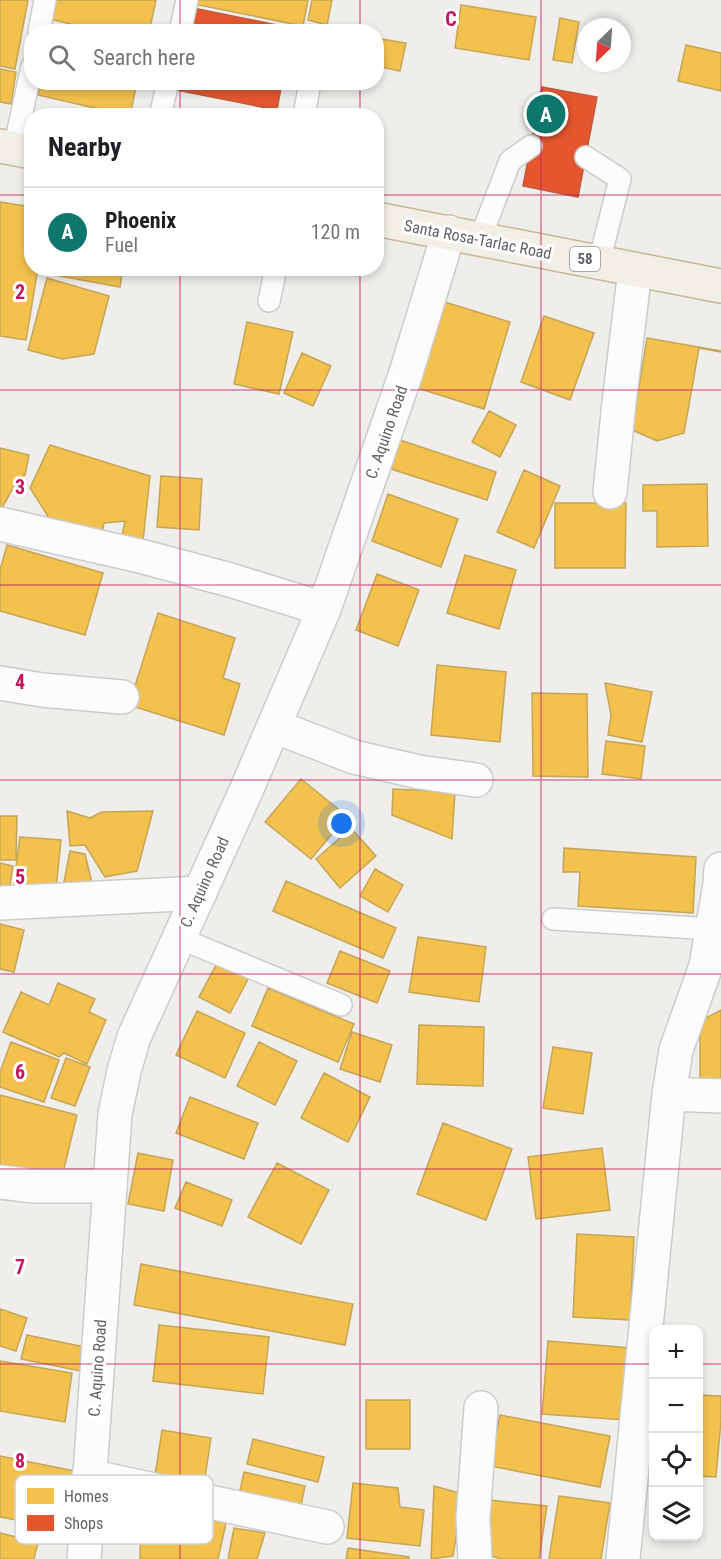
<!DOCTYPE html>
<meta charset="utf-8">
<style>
body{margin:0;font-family:"Roboto Condensed",sans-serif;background:#f6f6f6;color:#202124}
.controls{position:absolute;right:18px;bottom:18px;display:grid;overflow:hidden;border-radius:12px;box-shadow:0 3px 9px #0003}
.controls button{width:54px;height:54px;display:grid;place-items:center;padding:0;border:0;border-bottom:2px solid #e0e0e0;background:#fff;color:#202124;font:30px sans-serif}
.compass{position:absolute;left:577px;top:18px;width:54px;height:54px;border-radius:50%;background:#fff;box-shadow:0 3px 9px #0003;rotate:205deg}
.you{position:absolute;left:342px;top:824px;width:21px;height:21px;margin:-15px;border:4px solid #fff;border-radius:50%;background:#1a73e8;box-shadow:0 0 0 9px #1a73e833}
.badge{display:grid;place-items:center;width:39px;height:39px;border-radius:50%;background:#0f766e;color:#fff;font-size:20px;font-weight:700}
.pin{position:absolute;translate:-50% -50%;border:3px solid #fff;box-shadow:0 2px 6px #0006}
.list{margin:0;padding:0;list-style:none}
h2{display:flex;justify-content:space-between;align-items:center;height:78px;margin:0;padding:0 24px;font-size:26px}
h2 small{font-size:20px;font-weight:400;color:#757577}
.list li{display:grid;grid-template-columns:39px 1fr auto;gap:18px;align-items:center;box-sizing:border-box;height:90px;padding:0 24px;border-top:2px solid #e0e0e0}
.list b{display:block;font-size:22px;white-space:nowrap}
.list p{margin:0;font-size:20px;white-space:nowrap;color:#757577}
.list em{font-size:20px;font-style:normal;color:#757577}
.icon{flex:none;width:33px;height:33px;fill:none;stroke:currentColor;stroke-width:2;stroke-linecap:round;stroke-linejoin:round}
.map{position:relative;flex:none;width:721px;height:1559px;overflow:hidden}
.search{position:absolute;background:#fff;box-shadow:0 3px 9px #0003;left:24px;top:24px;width:360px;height:66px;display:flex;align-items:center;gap:15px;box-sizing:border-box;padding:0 21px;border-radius:24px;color:#757577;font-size:22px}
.panel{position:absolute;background:#fff;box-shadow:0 3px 9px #0003;left:24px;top:108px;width:360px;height:168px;border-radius:24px}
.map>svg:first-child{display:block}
.homes{fill:#f2c14e;stroke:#c6a556;stroke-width:1.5}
.shops{fill:#e4572e;stroke:#bc5b3f;stroke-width:1.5}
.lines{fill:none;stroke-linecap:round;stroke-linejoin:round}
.service-casing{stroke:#cbcccc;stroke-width:24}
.minor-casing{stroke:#cbcccc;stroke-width:36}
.tertiary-casing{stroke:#cbcccc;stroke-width:36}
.trunk-casing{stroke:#c8b996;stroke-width:36}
.service{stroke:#fdfcfc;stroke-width:21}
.minor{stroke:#fdfcfc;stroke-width:33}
.tertiary{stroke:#fdfcfc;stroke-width:33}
.trunk{stroke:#f2f0e6;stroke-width:33}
.grid{fill:none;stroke:#c2185b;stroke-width:1.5;stroke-opacity:0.55}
.labels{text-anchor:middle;stroke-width:6;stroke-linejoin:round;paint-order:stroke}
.shield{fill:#fff;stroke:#8f9295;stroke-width:1.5}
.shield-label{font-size:15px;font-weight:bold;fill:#5f6368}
.street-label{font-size:16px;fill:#5f6368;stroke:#fff}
.key{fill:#fff;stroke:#cfd0d2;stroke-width:1.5}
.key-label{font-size:16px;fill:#5f6368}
.grid-label{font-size:20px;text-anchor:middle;font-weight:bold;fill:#c2185b;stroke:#fff;stroke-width:6;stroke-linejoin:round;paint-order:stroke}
</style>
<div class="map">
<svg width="721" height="1559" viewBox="0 0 721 1559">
<rect width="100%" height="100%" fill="#efeeea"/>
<!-- homes -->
<path class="homes" d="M0 0H28L15 69 0 66Z
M50 0H156L149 32H104L45 18Z
M195 0H308L303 26 194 4Z
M312 0H332L327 25 308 20Z
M461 5 536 17 529 60 455 48Z
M560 18 579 22 572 63 553 60Z
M53 26 76 32H52Z
M376 38 406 43 400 71 376 66Z
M686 45 721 53V91L678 81Z
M0 69 16 72 11 104 0 102Z
M41 82H137L130 116 38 95Z
M0 202 32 207V268H38L26 340 0 336Z
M55 268H123L120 287 54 275Z
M47 278 109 296 94 354 62 359 28 350Z
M438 300 510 322 484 409 411 386Z
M544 316 594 333 570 400 521 382Z
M247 322 293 332 279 394 234 384Z
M647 338 721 351V352L699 348 684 433 657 441 632 430Z
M302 353 331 366 313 406 284 393Z
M489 411 516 425 500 457 472 442Z
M400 440 496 472 487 500 391 469Z
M50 445 150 476 143 541 122 536 125 521 104 523 102 534 51 521 30 488Z
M0 448 29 455 25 475 18 479 2 508H0Z
M524 470 560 486 534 548 497 532Z
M161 476 202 479 199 530 157 527Z
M707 484 708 546 657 547V511H643V485Z
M388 494 458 519 441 567 372 541Z
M555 503H626L625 568H555Z
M7 545 103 573 85 635 0 611V570Z
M465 555 516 570 499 629 447 613Z
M377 574 419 590 398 646 356 630Z
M158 613 235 638 223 678 240 684 224 735 129 705Z
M437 665 506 672 500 742 431 735Z
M605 683 652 692 642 742 608 735 611 715Z
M532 693 587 694 588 777 533 776Z
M606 741 645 746 641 779 602 774Z
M301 779 347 816 311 859 265 822Z
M393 789 455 792 452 839 392 815Z
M67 811 90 818 102 812 153 811 137 871 105 877 85 845 70 846Z
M0 816H17L16 860H0Z
M351 828 376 856 340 888 316 859Z
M20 837 61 840 56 889H13Z
M564 848 696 857 693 913 578 906 580 872H563Z
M70 851 85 854 93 887 64 882Z
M0 863 13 866 8 898 0 897Z
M375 869 403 885 388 912 360 896Z
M286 881 396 928 383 958 273 911Z
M0 924 24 930 14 972 0 969Z
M418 937 486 947 479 1002 409 992Z
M340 951 390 971 377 1003 327 983Z
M223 952 254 968 230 1013 199 997Z
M58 983 95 999 89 1012 106 1020 87 1064 64 1053 59 1057 3 1032 21 992 49 1005Z
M268 988 354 1024 338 1062 252 1026Z
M721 1010V1085H700V1021Z
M197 1011 245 1033 225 1078 176 1055Z
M419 1025 484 1027 483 1086 417 1084Z
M352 1032 392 1045 380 1082 340 1069Z
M11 1042 59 1060 44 1102 0 1087V1072Z
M259 1042 297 1061 275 1105 237 1086Z
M553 1047 592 1053 583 1114 543 1108Z
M66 1058 90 1067 75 1106 51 1098Z
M324 1073 370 1097 348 1142 301 1118Z
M0 1095 77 1115 61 1181 0 1165Z
M190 1097 258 1123 244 1159 176 1133Z
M443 1123 512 1149 486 1220 417 1194Z
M602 1148 610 1210 536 1219 528 1157Z
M138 1153 173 1160 164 1211 128 1204Z
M277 1163 329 1190 301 1244 248 1217Z
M186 1182 232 1200 222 1226 175 1208Z
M577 1234 634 1237 630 1320 573 1317Z
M141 1264 353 1304 345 1345 134 1305Z
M0 1309 27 1318 16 1351 0 1346Z
M159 1325 269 1337 263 1394 153 1381Z
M27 1335 85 1347 81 1371 21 1359Z
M548 1341 631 1348 625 1420 542 1414Z
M0 1361 72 1373 65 1422 0 1411Z
M698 1395 721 1396V1421L716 1477 698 1476Z
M366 1400H410V1449H366Z
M500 1415 610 1436 600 1487 490 1466Z
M162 1430 211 1438 203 1490 154 1482Z
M253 1439 324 1457 318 1482 247 1464Z
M0 1456 80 1472 68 1530 0 1517Z
M244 1472 305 1486 300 1509 239 1495Z
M353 1483 398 1488 400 1507 424 1510 420 1546 347 1538Z
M434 1486 463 1494 453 1556 431 1559Z
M559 1496 610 1503 601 1559H549Z
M489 1500 547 1506 539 1559H502L488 1555Z
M141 1510 227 1519 218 1559H140Z
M234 1528 265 1533 257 1559H228Z
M0 1533 38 1542 34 1559H0Z
M348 1548 409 1557V1559H346Z"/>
<!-- shops -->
<path class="shops" d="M193 8 292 28V32H188Z
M178 82H282L277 110 176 90Z
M542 87 597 97 578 197 523 186Z"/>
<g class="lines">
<defs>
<path id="service" d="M39 32 45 0
M180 32 187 0
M160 116 168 82
M304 116 310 82
M14 149 32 66
M586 157 620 179 599 262
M480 239 510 161 531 146
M269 301 276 268
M553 919 712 929
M179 938 341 1005"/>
<path id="minor" d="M610 492 619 403 635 270
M0 524 144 557 230 580 324 609
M0 683 42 690 122 697
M274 726 354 757 419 772 476 780
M0 903 200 893
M669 1094 676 1050 706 966 720 884 721 869
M0 1182 33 1186H110
M89 1476 327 1527
M475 1559 473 1518 481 1408
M623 1559 669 1094 721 1096"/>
<path id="tertiary" d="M84 1559 115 1114 124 1071 134 1037 245 793 324 609 406 373 449 232"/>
<path id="trunk" d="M0 146 32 152
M376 219 721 286"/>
</defs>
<!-- service casing -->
<use href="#service" class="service-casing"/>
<!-- minor casing -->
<use href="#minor" class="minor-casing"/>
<!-- tertiary casing -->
<use href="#tertiary" class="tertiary-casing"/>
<!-- trunk casing -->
<use href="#trunk" class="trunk-casing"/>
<!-- service -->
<use href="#service" class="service"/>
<!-- minor -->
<use href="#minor" class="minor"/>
<!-- tertiary -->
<use href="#tertiary" class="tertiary"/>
<!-- trunk -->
<use href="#trunk" class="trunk"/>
</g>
<!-- grid -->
<path class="grid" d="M180 0V32M360 0V32M541 0V1559M180 82V116M360 82V116M0 195H32M376 195H721M180 268V1559M360 268V1559M0 390H721M0 585H721M0 780H721M0 974H721M0 1169H721M0 1364H654M698 1364H721"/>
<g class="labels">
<!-- shield labels -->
<rect class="shield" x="570" y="247" width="30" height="24" rx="4.5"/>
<g class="shield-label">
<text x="585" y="264">58</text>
</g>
<!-- street labels -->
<g class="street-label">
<text transform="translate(478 239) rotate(11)" y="6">Santa Rosa-Tarlac Road</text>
<text transform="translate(386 432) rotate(-71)" y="6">C. Aquino Road</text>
<text transform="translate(204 882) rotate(-66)" y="6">C. Aquino Road</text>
<text transform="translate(97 1368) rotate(-86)" y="6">C. Aquino Road</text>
</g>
</g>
<!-- legend -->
<rect x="15" y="1475" width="198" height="69" rx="9" class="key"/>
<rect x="27" y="1488" width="27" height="16" fill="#f2c14e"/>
<rect x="27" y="1515" width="27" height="16" fill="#e4572e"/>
<g class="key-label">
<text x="64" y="1502">Homes</text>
<text x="64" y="1529">Shops</text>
</g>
<g class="grid-label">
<text x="451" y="26">C</text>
<text x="20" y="299">2</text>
<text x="20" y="494">3</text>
<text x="20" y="689">4</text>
<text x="20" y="884">5</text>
<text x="20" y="1079">6</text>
<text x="20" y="1274">7</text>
<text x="20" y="1468">8</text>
</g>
</svg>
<div class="controls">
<button>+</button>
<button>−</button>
<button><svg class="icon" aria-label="locate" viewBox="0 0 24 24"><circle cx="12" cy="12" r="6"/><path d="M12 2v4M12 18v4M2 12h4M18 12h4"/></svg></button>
<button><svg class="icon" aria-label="layers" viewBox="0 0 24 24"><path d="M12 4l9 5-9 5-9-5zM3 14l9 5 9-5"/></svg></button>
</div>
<svg class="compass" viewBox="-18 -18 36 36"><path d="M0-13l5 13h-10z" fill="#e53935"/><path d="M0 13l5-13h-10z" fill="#757577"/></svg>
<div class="you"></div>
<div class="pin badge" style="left:546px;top:114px">A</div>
<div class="search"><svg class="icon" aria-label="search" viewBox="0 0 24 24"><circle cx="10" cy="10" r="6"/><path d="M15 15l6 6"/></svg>Search here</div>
<section class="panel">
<h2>Nearby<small></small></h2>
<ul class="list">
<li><span class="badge">A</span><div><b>Phoenix</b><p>Fuel</p></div><em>120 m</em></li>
</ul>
</section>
</div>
